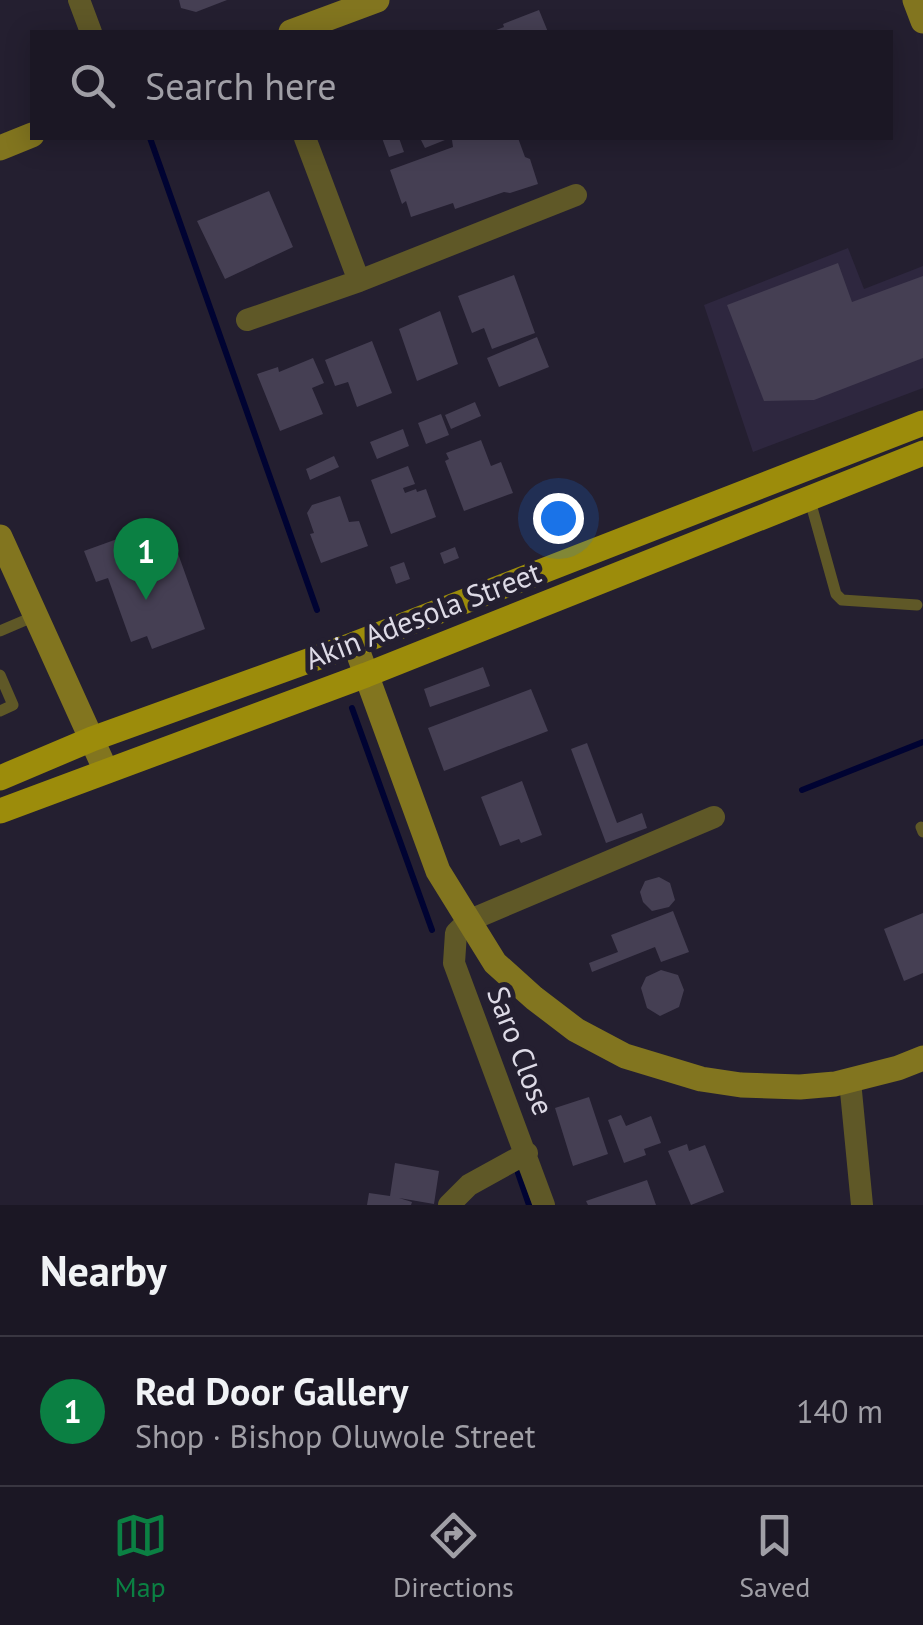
<!DOCTYPE html>
<meta charset="utf-8">
<style>
body{margin:0;font-family:"PT Sans",sans-serif;background:#24202c;color:#f1f3f6}
.you{position:absolute;left:558px;top:518px;width:35px;height:35px;margin:-25px;border:8px solid #fff;border-radius:50%;background:#1a73e8;box-shadow:0 0 0 15px #1a73e833}
.badge{display:grid;place-items:center;width:65px;height:65px;border-radius:50%;background:#0b8043;color:#fff;font-size:32px;font-weight:700}
.pin{position:absolute;translate:-50% -82px;filter:drop-shadow(0 2px 5px #0008)}
.pin::after{content:'';position:absolute;top:52px;width:35px;height:30px;background:inherit;clip-path:polygon(0 0,100% 0,50% 100%)}
.list{margin:0;padding:0;list-style:none}
h2{display:flex;justify-content:space-between;align-items:center;height:130px;margin:0;padding:0 40px;font-size:42px}
h2 small{font-size:32px;font-weight:400;color:#a09fa6}
.list li{display:grid;grid-template-columns:65px 1fr auto;gap:30px;align-items:center;box-sizing:border-box;height:150px;padding:0 40px;border-top:2px solid #393641}
.list b{display:block;font-size:38px;white-space:nowrap}
.list p{margin:0;font-size:32px;white-space:nowrap;color:#a09fa6}
.list em{font-size:32px;font-style:normal;color:#a09fa6}
.icon{flex:none;width:55px;height:55px;fill:none;stroke:currentColor;stroke-width:2;stroke-linecap:round;stroke-linejoin:round}
.map{position:relative;flex:none;width:923px;height:1205px;overflow:hidden}
.search{position:absolute;background:#1b1724;box-shadow:0 5px 25px #0003;left:30px;right:30px;top:30px;height:110px;display:flex;align-items:center;gap:25px;box-sizing:border-box;padding:0 35px;border-radius:0px;color:#a09fa6;font-size:38px}
.sheet{height:280px;background:#1b1724}
nav{display:flex;justify-content:space-around;align-items:center;box-sizing:border-box;height:140px;border-top:2px solid #393641;background:#1b1724;font-size:28px;color:#a09fa6}
nav a{display:grid;justify-items:center;gap:5px}
nav .on{color:#0b8043}
.map>svg:first-child{display:block}
.built{fill:#2e273f}
.lines{fill:none;stroke-linecap:round;stroke-linejoin:round}
.stream{stroke:#000332;stroke-width:6}
.building{fill:#453f53}
.lane{stroke:#5f5827;stroke-width:11}
.street{stroke:#5f5827;stroke-width:22}
.secondary{stroke:#82751f;stroke-width:25}
.primary{stroke:#9c8c0b;stroke-width:25}
.labels{text-anchor:middle;stroke-width:10;stroke-linejoin:round;paint-order:stroke}
.street-label{font-size:30px;fill:#dddae6;stroke:#241f30}
</style>
<div class="map">
<svg width="923" height="1205" viewBox="0 0 923 1205">
<rect width="100%" height="100%" fill="#241f30"/>
<!-- built -->
<path class="built" d="M848 248 864 289 923 266V388L753 452 704 305Z"/>
<g class="lines">
<!-- stream -->
<path class="stream" d="M150 138 317 610
M352 708 432 930
M802 790 923 742
M518 1173 529 1205"/>
</g>
<!-- building -->
<path class="building" d="M179 0H227L196 12 181 8Z
M539 10 548 32H491L504 27 503 24Z
M382 138H399L404 152 389 157Z
M420 138H450L425 148Z
M459 138H518L525 157 530 159 538 184 510 193 504 192 455 209 453 203 411 217 406 201 402 204 390 170 453 147 452 140Z
M269 191 293 247 225 279 197 221Z
M838 263 852 302 923 276V358L814 400 764 401 727 305Z
M514 275 535 333 492 349 484 328 472 333 458 296Z
M440 311 458 364 417 381 399 329Z
M537 337 549 367 499 387 487 358Z
M372 341 392 393 357 407 348 382 335 386 325 360Z
M313 358 324 383 312 388 323 414 280 431 257 374 278 367 279 372Z
M475 402 481 416 451 429 445 415Z
M441 414 449 435 426 444 418 423Z
M403 429 409 446 377 459 370 442Z
M481 440 491 466 501 462 513 493 464 511 445 461 449 459 446 453Z
M334 456 339 467 310 480 306 469Z
M408 466 415 484 403 488 405 493 416 489 417 492 426 489 436 517 391 534 371 480Z
M340 496 349 522 359 521 368 546 321 563 310 534 314 533 307 513 312 505Z
M131 534 141 560 176 548 205 629 152 649 147 636 131 642 108 578 96 582 84 551Z
M455 547 459 558 444 564 440 553Z
M404 562 410 579 396 584 390 567Z
M483 667 490 686 430 707 424 689Z
M531 689 548 731 444 771 428 728Z
M587 743 617 823 642 813 647 828 606 843 571 749Z
M522 781 542 835 521 843 519 839 500 846 481 797Z
M659 877 670 883 675 900 669 907 652 911 643 902 640 892 645 881Z
M673 911 689 952 661 962 655 947 592 972 589 963 618 952 611 935Z
M923 913V973L904 981 884 929Z
M661 970 678 975 684 990 679 1007 660 1016 647 1008 641 988 646 977Z
M589 1097 608 1154 573 1166 555 1108Z
M621 1115 626 1126 651 1116 661 1143 644 1149 646 1155 624 1163 608 1120Z
M687 1144 689 1151 705 1145 724 1192 691 1205 668 1151Z
M395 1163 439 1171 434 1204 399 1198 412 1202 411 1205H367L369 1193 390 1196Z
M647 1180 656 1205H588L586 1201Z"/>
<g class="lines">
<!-- lane -->
<path class="lane" d="M809 497 836 594 842 600 917 605
M0 631 35 616
M0 675 13 705 0 711
M921 827 923 832"/>
<!-- street -->
<path class="street" d="M79 0 91 32
M305 138 359 281
M247 320 359 281 576 195
M850 1081 862 1205
M449 1205 469 1185 527 1153
M544 1205 454 963 456 933 468 921 714 817"/>
<!-- secondary -->
<path class="secondary" d="M915 0 923 21
M291 32 377 0
M0 148 32 135
M0 537 106 771
M355 644 438 871 495 963 534 998 576 1030 625 1056 701 1079 741 1085 800 1087 835 1084 898 1068 923 1058"/>
<!-- primary -->
<path class="primary" d="M0 778 92 739 355 644 923 423
M0 811 366 675 923 453"/>
</g>
<g class="labels">
<!-- street labels -->
<g class="street-label">
<text transform="translate(423 616) rotate(-21)" y="10">Akin Adesola Street</text>
<text transform="translate(520 1051) rotate(69)" y="10">Saro Close</text>
</g>
</g>
</svg>
<div class="you"></div>
<div class="pin badge" style="left:146px;top:600px">1</div>
<div class="search"><svg class="icon" aria-label="search" viewBox="0 0 24 24"><circle cx="10" cy="10" r="6"/><path d="M15 15l6 6"/></svg>Search here</div>
</div>
<section class="sheet">
<h2>Nearby<small></small></h2>
<ul class="list">
<li><span class="badge">1</span><div><b>Red Door Gallery</b><p>Shop · Bishop Oluwole Street</p></div><em>140 m</em></li>
</ul>
</section>
<nav>
<a class="on"><svg class="icon" aria-label="map" viewBox="0 0 24 24"><path d="M3 6l6-2 6 2 6-2v14l-6 2-6-2-6 2zM9 4v14M15 6v14"/></svg>Map</a>
<a><svg class="icon" aria-label="directions" viewBox="0 0 24 24"><path d="M12 3l9 9-9 9-9-9zM9 14v-3h6M13 9l2 2-2 2"/></svg>Directions</a>
<a><svg class="icon" aria-label="saved" viewBox="0 0 24 24"><path d="M7 4h10v16l-5-4-5 4z"/></svg>Saved</a>
</nav>
